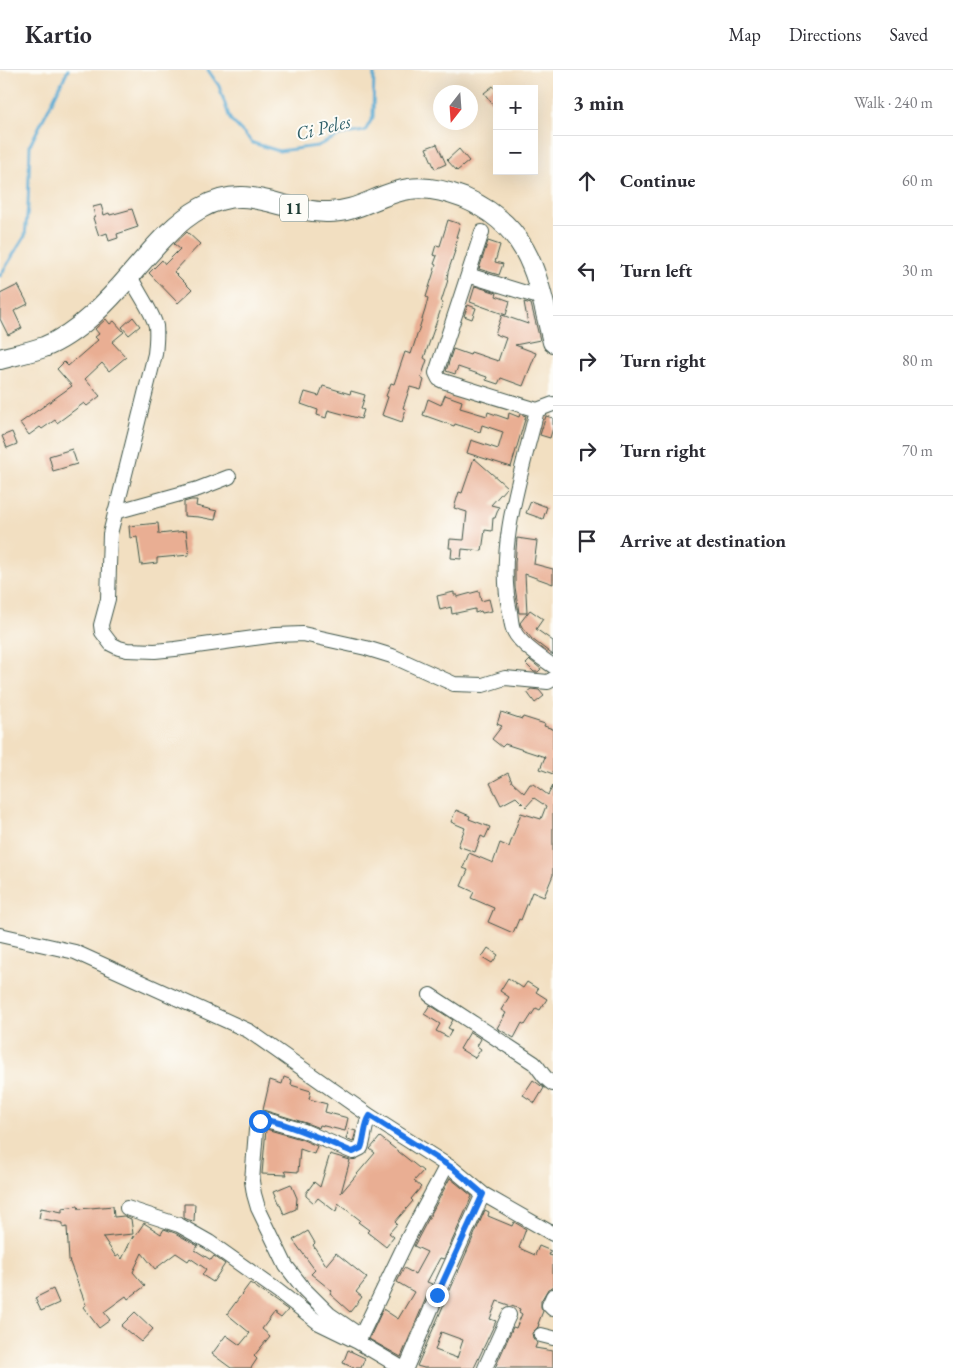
<!DOCTYPE html>
<meta charset="utf-8">
<style>
body{margin:0;font-family:"EB Garamond",serif;background:#f7f7f7;color:#2b2b33}
.controls{position:absolute;right:15px;top:15px;display:grid;overflow:hidden;border-radius:0px;box-shadow:0 5px 20px #0002}
.controls button{width:45px;height:45px;display:grid;place-items:center;padding:0;border:0;border-bottom:1px solid #e1e1e2;background:#fff;color:#2b2b33;font:25px sans-serif}
.compass{position:absolute;left:433px;top:15px;width:45px;height:45px;border-radius:50%;background:#fff;box-shadow:0 5px 20px #0002;rotate:197deg}
.stop{position:absolute;width:15px;height:15px;margin:-11px;border:4px solid #1a73e8;border-radius:50%;background:#fff}
.stop.end{background:#1a73e8;border-color:#fff;box-shadow:0 1px 5px #0008}
.list{margin:0;padding:0;list-style:none}
h2{display:flex;justify-content:space-between;align-items:center;height:65px;margin:0;padding:0 20px;font-size:21px}
h2 small{font-size:16px;font-weight:400;color:#7c7c81}
.list li{display:grid;grid-template-columns:32px 1fr auto;gap:15px;align-items:center;box-sizing:border-box;height:90px;padding:0 20px;border-top:1px solid #e1e1e2}
.list b{display:block;font-size:19px;white-space:nowrap}
.list em{font-size:16px;font-style:normal;color:#7c7c81}
.icon{flex:none;width:28px;height:28px;fill:none;stroke:currentColor;stroke-width:2;stroke-linecap:round;stroke-linejoin:round}
.map{position:relative;flex:none;width:553px;height:1298px;overflow:hidden}
header{display:flex;align-items:center;gap:30px;box-sizing:border-box;height:70px;padding:0 25px;background:#fff;border-bottom:1px solid #e1e1e2}
header strong{font-size:24px}
nav{display:flex;gap:28px;margin-inline-start:auto;font-size:18px}
main{display:flex}
aside{flex:1;background:#fff}
.map>svg:first-child{display:block}
.lines{fill:none;stroke-linecap:round;stroke-linejoin:round}
.stream{stroke:#56a8d1;stroke-width:3}
.building{fill:#e9ae93;fill-rule:evenodd}
.minor-casing{stroke:#3f5549;stroke-width:16}
.highway-casing{stroke:#3f5549;stroke-width:22}
.minor{stroke:#fff;stroke-width:14}
.highway{stroke:#fff;stroke-width:20}
.route{stroke:#1a73e8;stroke-width:6}
.labels{text-anchor:middle;stroke-width:4;stroke-linejoin:round;paint-order:stroke}
.shield{fill:#fdfcf7;stroke:#62766e;stroke-width:1}
.shield-label{font-size:16px;font-weight:bold;fill:#1f3d34}
.water-label{font-size:19px;font-style:italic;fill:#32626b;stroke:#fdfcf7}
</style>
<header>
<strong>Kartio</strong>
<nav><a>Map</a><a>Directions</a><a>Saved</a></nav>
</header>
<main>
<div class="map">
<svg width="553" height="1298" viewBox="0 0 553 1298">
<rect width="100%" height="100%" fill="#fdfcf7"/>
<filter id="ink" filterUnits="userSpaceOnUse"><feTurbulence type="fractalNoise" baseFrequency=".02" numOctaves="2"/><feDisplacementMap in="SourceGraphic" scale="10" xChannelSelector="R" yChannelSelector="G"/><feConvolveMatrix kernelMatrix="1 2 1 2 8 2 1 2 1" color-interpolation-filters="sRGB"/></filter>
<filter id="wash" filterUnits="userSpaceOnUse"><feTurbulence type="fractalNoise" baseFrequency=".0096" numOctaves="4" result="noise"/><feDisplacementMap in="SourceGraphic" scale="20" xChannelSelector="R" yChannelSelector="G"/><feGaussianBlur stdDeviation="1.12" result="paint"/><feColorMatrix in="noise" values="0 0 0 0 0 0 0 0 0 0 0 0 0 0 0 0 0 1.4 0 .05"/><feComposite in="paint" operator="in"/></filter>
<g filter="url(#wash)">
<rect width="100%" height="100%" fill="#f2dfc1"/>
<g class="lines">
<!-- stream -->
<path class="stream" d="M208 0 219 16 230 49 253 73 279 81 317 76 344 64 365 61 373 47 374 0
M0 206 25 166 28 135 30 75 68 0"/>
</g>
<g id="blocks">
<!-- building -->
<path class="building" d="M493 16 497 21V40L484 23Z
M437 74 446 94 435 99 426 78Z
M459 79 469 91 457 101 447 90Z
M101 135 104 145 109 143 110 145 132 139 138 157 117 164 118 168 109 171 107 163 99 166 93 148 95 147 93 137Z
M448 150 460 154 456 167H458L454 181H455L448 202 447 209 448 210 441 232 443 233 424 288 427 290 421 308 424 310 421 320 410 317 403 338 406 339 402 352 382 345 388 327 386 326 391 313 394 314 405 282 411 284 425 240 428 228 426 227 436 195 434 194 437 186 433 185 436 175 440 176Z
M187 162 200 174 174 202 192 220 178 233 149 203 162 190 165 194 180 179 174 174Z
M488 171 500 175 495 192 503 194 499 205 479 199Z
M18 215 28 234 14 241 22 258 8 265 0 249V224Z
M475 216 497 223 496 226 510 231 506 245 470 232Z
M524 232 531 234 540 270 515 275 536 283 523 316 501 308 498 314 486 310 487 307 458 297 455 304 446 301 453 279 470 285 471 282 498 291 506 268 495 264 502 245 528 254Z
M468 235 476 238 472 249 464 246Z
M133 247 140 256 129 265 122 257Z
M106 249 110 254 114 251 124 262 112 272 126 287 109 301 102 293 85 309 100 326 87 336 84 333 57 353 55 350 42 359 40 357 29 365 20 353 72 316 57 299 64 292 68 296 98 270 95 267 99 264 95 259Z
M323 316 350 324 351 321 365 325 361 339 364 340 361 349 328 340 326 348 317 345 318 340 301 334 305 322 319 326Z
M445 325 462 331 460 338 487 346 488 342 508 349 509 343 519 347 520 344 526 346 511 397 467 383 471 370 498 379 503 362 482 355 480 362 455 354 454 356 423 345 428 329 441 335Z
M546 346 553 348V358L550 368 540 365Z
M12 362 17 374 7 378 2 366Z
M72 379 77 394 53 401 49 386Z
M474 388 507 417 491 435 499 437 495 448H493L492 461 485 460 482 481 462 479 461 489 451 488 452 478H449L450 469 464 470 467 442 454 438 459 422 462 423Z
M191 430H197L196 436 217 441 215 450 199 447 184 446V432Z
M531 431 547 437 543 449 526 443Z
M158 453 159 464 186 461 189 485 157 488V493L141 495 137 467 130 468 129 456Z
M517 468 537 471 534 494 553 499V514L525 504 527 543H519L515 517V493Z
M479 521 481 531 489 529 492 541 482 543 481 541 475 543V539L452 544 451 537 440 540 437 526 454 522V525H457V527Z
M530 540 543 549 536 559 553 571V585L532 569 522 557 520 553Z
M530 590 541 599 538 602H534L526 594Z
M531 619 539 620 544 626 535 633 527 622Z
M501 642 522 649 523 647 545 654 544 656 553 659V704L540 699 545 687 505 674 502 677 492 669 502 656 497 654Z
M508 703 512 712 524 723 530 714H533L548 725 553 716V805L544 827 532 822 521 850 519 849 513 863 488 852 494 838 471 828 474 822 461 816 468 800 463 798 469 783 493 793 500 773 509 777 521 743 541 749 546 736 534 728 526 737 516 727 501 735 490 713Z
M456 740 470 746 469 749 490 757 485 768 481 766 475 782 458 776 465 758 451 752Z
M488 878 498 885 492 893 482 887Z
M508 908 523 918 527 912 538 919 536 922 547 929 540 940 536 938 525 955 522 953 514 968 497 958 506 943 501 940 509 927 500 921Z
M430 935 453 950 448 958 452 960 448 967 436 961 440 954 424 944Z
M470 962 481 969 477 976 481 979 475 988 460 979Z
M284 1007 292 1010 291 1015 311 1021 309 1029 327 1034 325 1042 348 1048 345 1061 320 1055 319 1058 306 1053 263 1040 270 1010 282 1014Z
M533 1010 544 1018 535 1033 523 1025Z
M266 1059 301 1069 317 1076 314 1084 300 1079 298 1102 285 1101 287 1105 262 1104Z
M349 1059 356 1061 353 1072 346 1069Z
M380 1067 423 1101 414 1111 421 1117 411 1129 413 1131 395 1152 397 1154 389 1163 394 1167 386 1177 367 1162 369 1160 358 1152 360 1150 338 1133 336 1142 318 1128 314 1133 306 1126V1123L314 1112 320 1117 330 1084 350 1090 341 1123 375 1083 370 1079Z
M450 1108 472 1126 444 1189 440 1188 427 1212 432 1214 401 1287 369 1269 383 1239 398 1249 414 1222 397 1212 404 1198 415 1204 427 1182 414 1176Z
M291 1114 297 1128 296 1139 284 1144 274 1121Z
M184 1134H195L194 1151 189 1150 184 1148Z
M78 1136 79 1139 113 1136 114 1147 124 1146 131 1149 133 1164 103 1167 116 1187 119 1185 122 1189 133 1166V1169L144 1153 161 1164 164 1159 175 1163 198 1176 195 1180 211 1190 214 1186 225 1194 213 1212 202 1205 206 1199 190 1188 188 1191 176 1183 155 1199 142 1183 133 1202 145 1216 128 1229 126 1226 104 1242 110 1250 99 1258 83 1237 86 1235 69 1190 67 1157 63 1158V1153L39 1148 41 1138 62 1142V1138Z
M485 1140 489 1142 488 1146 512 1156 514 1152 526 1159 519 1178 535 1185 539 1176 551 1181 549 1185 553 1186V1217L548 1219 541 1231V1237L543 1241 538 1254H539L538 1257 532 1263 533 1268 537 1273 535 1278 553 1281V1298H495L513 1257 516 1258 522 1244 519 1242 520 1239 497 1231 490 1249 496 1251 474 1298H424L417 1296ZM441 1262 463 1270 457 1288 435 1280Z
M308 1161 315 1173 313 1175 326 1195 336 1183 367 1208 356 1222 362 1227 350 1242 330 1224 332 1221 311 1204 315 1200 293 1170Z
M250 1213 288 1240 281 1248 274 1243 262 1259 270 1266 254 1286 257 1289 251 1298H231L212 1284 226 1265 240 1275 250 1263 227 1244Z
M53 1219 59 1233 41 1241 35 1228Z
M135 1242 153 1259 141 1272 121 1256Z
M348 1280 365 1288 361 1298H354L343 1293Z"/>
</g>
</g>
<g filter="url(#ink)">
<use href="#blocks" fill-opacity="0" stroke="#3f5549" stroke-width="1"/>
<g class="lines">
<defs>
<path id="minor" d="M482 162 436 303 439 309 443 311 537 340
M468 205 542 228
M130 206C137 221 152 241 156 256 157 266 156 275 155 284L110 464 108 529 101 555 102 562 111 574 119 578 127 580 155 581 175 579 276 565 303 564 366 578 392 586 454 614 483 615 505 608 548 612 553 609
M553 334 537 340C522 402 495 479 510 542 511 548 511 556 514 561 520 574 541 588 553 596
M115 442 198 419 229 407
M0 865 75 882 249 961 370 1046 453 1099 483 1124 553 1164
M430 925 534 993C542 1001 542 1007 553 1014
M127 1138 179 1155 209 1172 278 1221 319 1253 358 1272 402 1298
M553 1226 549 1235 553 1239
M541 1265 553 1268
M361 1266 329 1244 304 1219 286 1196 258 1138 254 1124 252 1111 256 1060 258 1054 263 1049 304 1061 353 1082 361 1078C365 1068 364 1055 370 1046
M358 1272 409 1166 447 1095
M406 1298 437 1225 483 1124
M485 1298 509 1245"/>
<path id="highway" d="M0 289C15 285 30 282 44 277 78 264 109 230 133 202 153 179 174 153 201 138 248 111 279 142 326 142 358 143 379 123 409 119 428 116 446 121 464 128 532 157 537 208 553 272"/>
</defs>
<!-- minor casing -->
<use href="#minor" class="minor-casing"/>
<!-- highway casing -->
<use href="#highway" class="highway-casing"/>
<!-- minor -->
<use href="#minor" class="minor"/>
<!-- highway -->
<use href="#highway" class="highway"/>
</g>
</g>
<g class="lines" filter="url(#ink)">
<!-- route -->
<path class="route" d="M260 1051C272 1045 337 1076 353 1082L361 1078C365 1068 364 1055 370 1046L454 1099 483 1124 437 1225"/>
</g>
<g class="labels">
<!-- shield labels -->
<rect class="shield" x="280" y="124.5" width="28" height="27" rx="4"/>
<g class="shield-label">
<text x="294" y="144">11</text>
</g>
<!-- water labels -->
<g class="water-label">
<text transform="translate(323 57) rotate(-14)" y="7">Ci Peles</text>
</g>
</g>
</svg>
<div class="controls">
<button>+</button>
<button>−</button>
</div>
<svg class="compass" viewBox="-18 -18 36 36"><path d="M0-13l5 13h-10z" fill="#e53935"/><path d="M0 13l5-13h-10z" fill="#7c7c81"/></svg>
<div class="stop" style="left:260px;top:1051px"></div>
<div class="stop end" style="left:437px;top:1225px"></div>
</div>
<aside>
<h2>3 min<small>Walk · 240 m</small></h2>
<ul class="list">
<li><svg class="icon" aria-label="ahead" viewBox="0 0 24 24"><path d="M12 20V5M6 11l6-6 6 6"/></svg><div><b>Continue</b></div><em>60 m</em></li>
<li><svg class="icon" aria-label="left" viewBox="0 0 24 24"><path d="M17 20v-9H6M10 6l-5 5 5 5"/></svg><div><b>Turn left</b></div><em>30 m</em></li>
<li><svg class="icon" aria-label="right" viewBox="0 0 24 24"><path d="M7 20v-9h11M14 6l5 5-5 5"/></svg><div><b>Turn right</b></div><em>80 m</em></li>
<li><svg class="icon" aria-label="right" viewBox="0 0 24 24"><path d="M7 20v-9h11M14 6l5 5-5 5"/></svg><div><b>Turn right</b></div><em>70 m</em></li>
<li><svg class="icon" aria-label="arrive" viewBox="0 0 24 24"><path d="M6 21V4h12l-3 4 3 4H6"/></svg><div><b>Arrive at destination</b></div></li>
</ul>
</aside>
</main>
